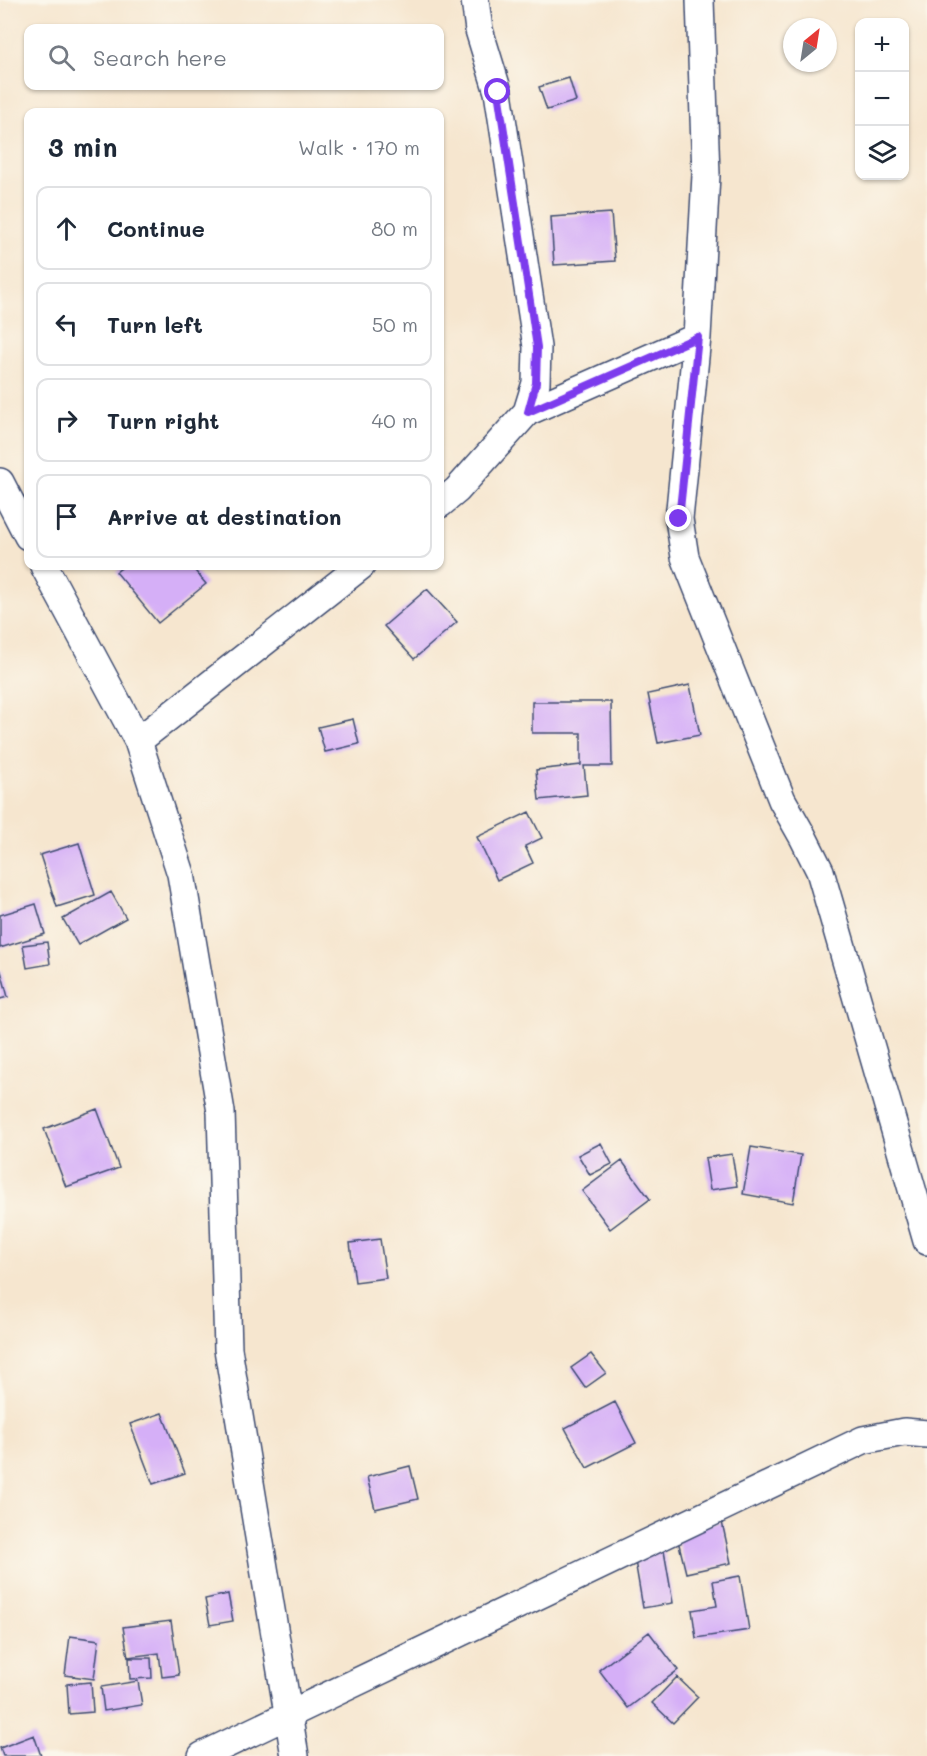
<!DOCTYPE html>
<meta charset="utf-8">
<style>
body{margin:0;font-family:Mali,sans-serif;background:#f2f2f3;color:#1f2937}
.controls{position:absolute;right:18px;top:18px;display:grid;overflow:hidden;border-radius:12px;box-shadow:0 2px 4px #0004}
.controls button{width:54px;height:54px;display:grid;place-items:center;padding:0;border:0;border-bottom:2px solid #e0e1e3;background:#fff;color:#1f2937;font:30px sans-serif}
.compass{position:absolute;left:783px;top:18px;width:54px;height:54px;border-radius:50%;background:#fff;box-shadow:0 2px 4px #0004;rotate:30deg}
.stop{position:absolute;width:18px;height:18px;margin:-14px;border:4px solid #7c3aed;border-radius:50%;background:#fff}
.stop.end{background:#7c3aed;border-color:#fff;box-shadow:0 2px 6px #0008}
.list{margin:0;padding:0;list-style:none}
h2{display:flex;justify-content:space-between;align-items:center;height:78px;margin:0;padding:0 24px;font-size:26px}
h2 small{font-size:20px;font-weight:400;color:#747a83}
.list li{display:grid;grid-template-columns:39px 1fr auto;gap:18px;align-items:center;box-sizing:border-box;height:84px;margin:0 12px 12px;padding:0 12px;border:2px solid #e0e1e3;border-radius:12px}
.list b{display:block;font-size:22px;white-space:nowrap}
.list em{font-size:20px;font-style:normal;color:#747a83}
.icon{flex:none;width:33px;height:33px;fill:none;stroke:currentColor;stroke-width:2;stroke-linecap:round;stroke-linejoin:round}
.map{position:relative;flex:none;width:927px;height:1756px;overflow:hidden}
.search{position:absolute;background:#fff;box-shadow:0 2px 4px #0004;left:24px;top:24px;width:420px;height:66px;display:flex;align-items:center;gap:15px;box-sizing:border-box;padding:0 21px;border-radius:12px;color:#747a83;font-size:22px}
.panel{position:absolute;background:#fff;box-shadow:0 2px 4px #0004;left:24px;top:108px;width:420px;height:462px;border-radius:12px}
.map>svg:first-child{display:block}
.building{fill:#d5aff7}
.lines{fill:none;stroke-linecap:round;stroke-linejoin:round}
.minor-casing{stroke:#3c4a6f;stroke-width:30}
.minor{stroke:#fff;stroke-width:27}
.route{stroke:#7c3aed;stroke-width:8}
</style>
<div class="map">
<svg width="927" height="1756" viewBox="0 0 927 1756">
<rect width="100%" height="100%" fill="#fbf7ec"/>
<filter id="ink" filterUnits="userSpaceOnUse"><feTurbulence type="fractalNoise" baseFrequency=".0167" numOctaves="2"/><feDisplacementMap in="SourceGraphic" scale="12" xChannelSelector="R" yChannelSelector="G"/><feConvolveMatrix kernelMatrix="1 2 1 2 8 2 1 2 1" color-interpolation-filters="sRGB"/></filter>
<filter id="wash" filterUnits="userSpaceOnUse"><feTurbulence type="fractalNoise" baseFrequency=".008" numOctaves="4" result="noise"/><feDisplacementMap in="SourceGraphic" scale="24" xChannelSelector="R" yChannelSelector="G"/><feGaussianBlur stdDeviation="1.35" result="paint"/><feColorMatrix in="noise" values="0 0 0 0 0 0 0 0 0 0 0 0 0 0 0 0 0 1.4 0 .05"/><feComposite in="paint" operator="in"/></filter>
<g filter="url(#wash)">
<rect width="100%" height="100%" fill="#f6e6cf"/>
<g id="blocks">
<!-- building -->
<path class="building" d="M569 78 576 101 547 110 539 87Z
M611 213 615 261 554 265 551 217Z
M124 566H191L206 584 158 623 116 572Z
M427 589 457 622 414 659 384 626Z
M690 685 700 735 658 743 648 694Z
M532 702H611L612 766H584L587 795 539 800 536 770 581 765V733H532Z
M353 719 359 744 325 752 318 727Z
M529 812 542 838 525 846 533 863 497 880 477 837Z
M79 843 95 895 57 907 40 855Z
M111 892 126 918 78 945 63 919Z
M36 904 45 934 0 948V915Z
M47 942 50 964 27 968 23 945Z
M1 971 8 997 0 999V972Z
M97 1109 119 1168 66 1187 44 1129Z
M601 1143 612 1164 590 1175 578 1155Z
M751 1147 801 1155 793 1203 743 1194Z
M732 1154 737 1186 710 1190 705 1158Z
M622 1161 650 1199 610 1229 582 1191Z
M380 1239 386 1278 355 1282 350 1243Z
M591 1354 606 1373 585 1388 571 1368Z
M615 1402 636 1443 587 1468 565 1428Z
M162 1413 185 1473 153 1484 130 1424Z
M410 1466 418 1499 375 1509 367 1477Z
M722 1522 731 1563 686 1573 676 1532Z
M663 1545 673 1603 643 1608 633 1549Z
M740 1576 749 1630 696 1638 692 1610 717 1606 713 1581Z
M228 1594 233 1621 210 1625 205 1599Z
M171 1621 179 1675 162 1677 159 1653 128 1657 123 1627Z
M649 1632 678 1670 628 1708 599 1670Z
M70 1636 99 1640 94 1679 65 1675Z
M129 1658H151L152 1678 130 1679Z
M677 1677 698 1697 673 1723 652 1703Z
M138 1681 142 1705 104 1711 101 1687Z
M91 1682 93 1712 69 1714 67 1684Z
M34 1735 41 1756H3L0 1748Z"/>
</g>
</g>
<g filter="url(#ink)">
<use href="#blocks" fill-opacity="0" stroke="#3c4a6f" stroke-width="1.5"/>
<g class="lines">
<defs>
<path id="minor" d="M700 0 706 175 697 337 679 519 685 557 782 800 803 837 820 871 927 1241
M527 412 697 337
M0 482 28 536
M440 504 457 490 527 412 536 383 537 347 498 92 479 30 475 0
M44 566 138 741 181 874 221 1112 228 1349 295 1756
M138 741 361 566
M202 1756 863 1440 904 1432 927 1434"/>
</defs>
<!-- minor casing -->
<use href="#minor" class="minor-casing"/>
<!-- minor -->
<use href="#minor" class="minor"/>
</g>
</g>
<g class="lines" filter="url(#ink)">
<!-- route -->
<path class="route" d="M498 92 537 347 536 383 528 412 698 337 679 519"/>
</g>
</svg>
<div class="controls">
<button>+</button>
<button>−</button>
<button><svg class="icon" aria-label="layers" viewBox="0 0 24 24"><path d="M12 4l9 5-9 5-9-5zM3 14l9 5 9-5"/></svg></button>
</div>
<svg class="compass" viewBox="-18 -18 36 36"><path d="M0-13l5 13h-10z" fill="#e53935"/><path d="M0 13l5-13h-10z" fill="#747a83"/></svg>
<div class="stop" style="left:498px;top:92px"></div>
<div class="stop end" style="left:679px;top:519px"></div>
<div class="search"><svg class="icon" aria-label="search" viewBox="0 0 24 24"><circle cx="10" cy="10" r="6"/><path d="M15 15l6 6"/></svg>Search here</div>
<section class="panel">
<h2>3 min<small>Walk · 170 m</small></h2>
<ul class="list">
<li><svg class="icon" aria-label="ahead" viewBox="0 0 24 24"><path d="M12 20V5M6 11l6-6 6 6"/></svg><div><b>Continue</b></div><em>80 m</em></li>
<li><svg class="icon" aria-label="left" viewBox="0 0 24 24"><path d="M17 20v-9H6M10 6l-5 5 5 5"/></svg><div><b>Turn left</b></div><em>50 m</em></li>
<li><svg class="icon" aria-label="right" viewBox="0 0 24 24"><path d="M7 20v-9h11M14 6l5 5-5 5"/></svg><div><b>Turn right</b></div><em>40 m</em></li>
<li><svg class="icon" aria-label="arrive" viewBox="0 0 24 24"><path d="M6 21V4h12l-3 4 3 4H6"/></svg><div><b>Arrive at destination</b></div></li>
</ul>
</section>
</div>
